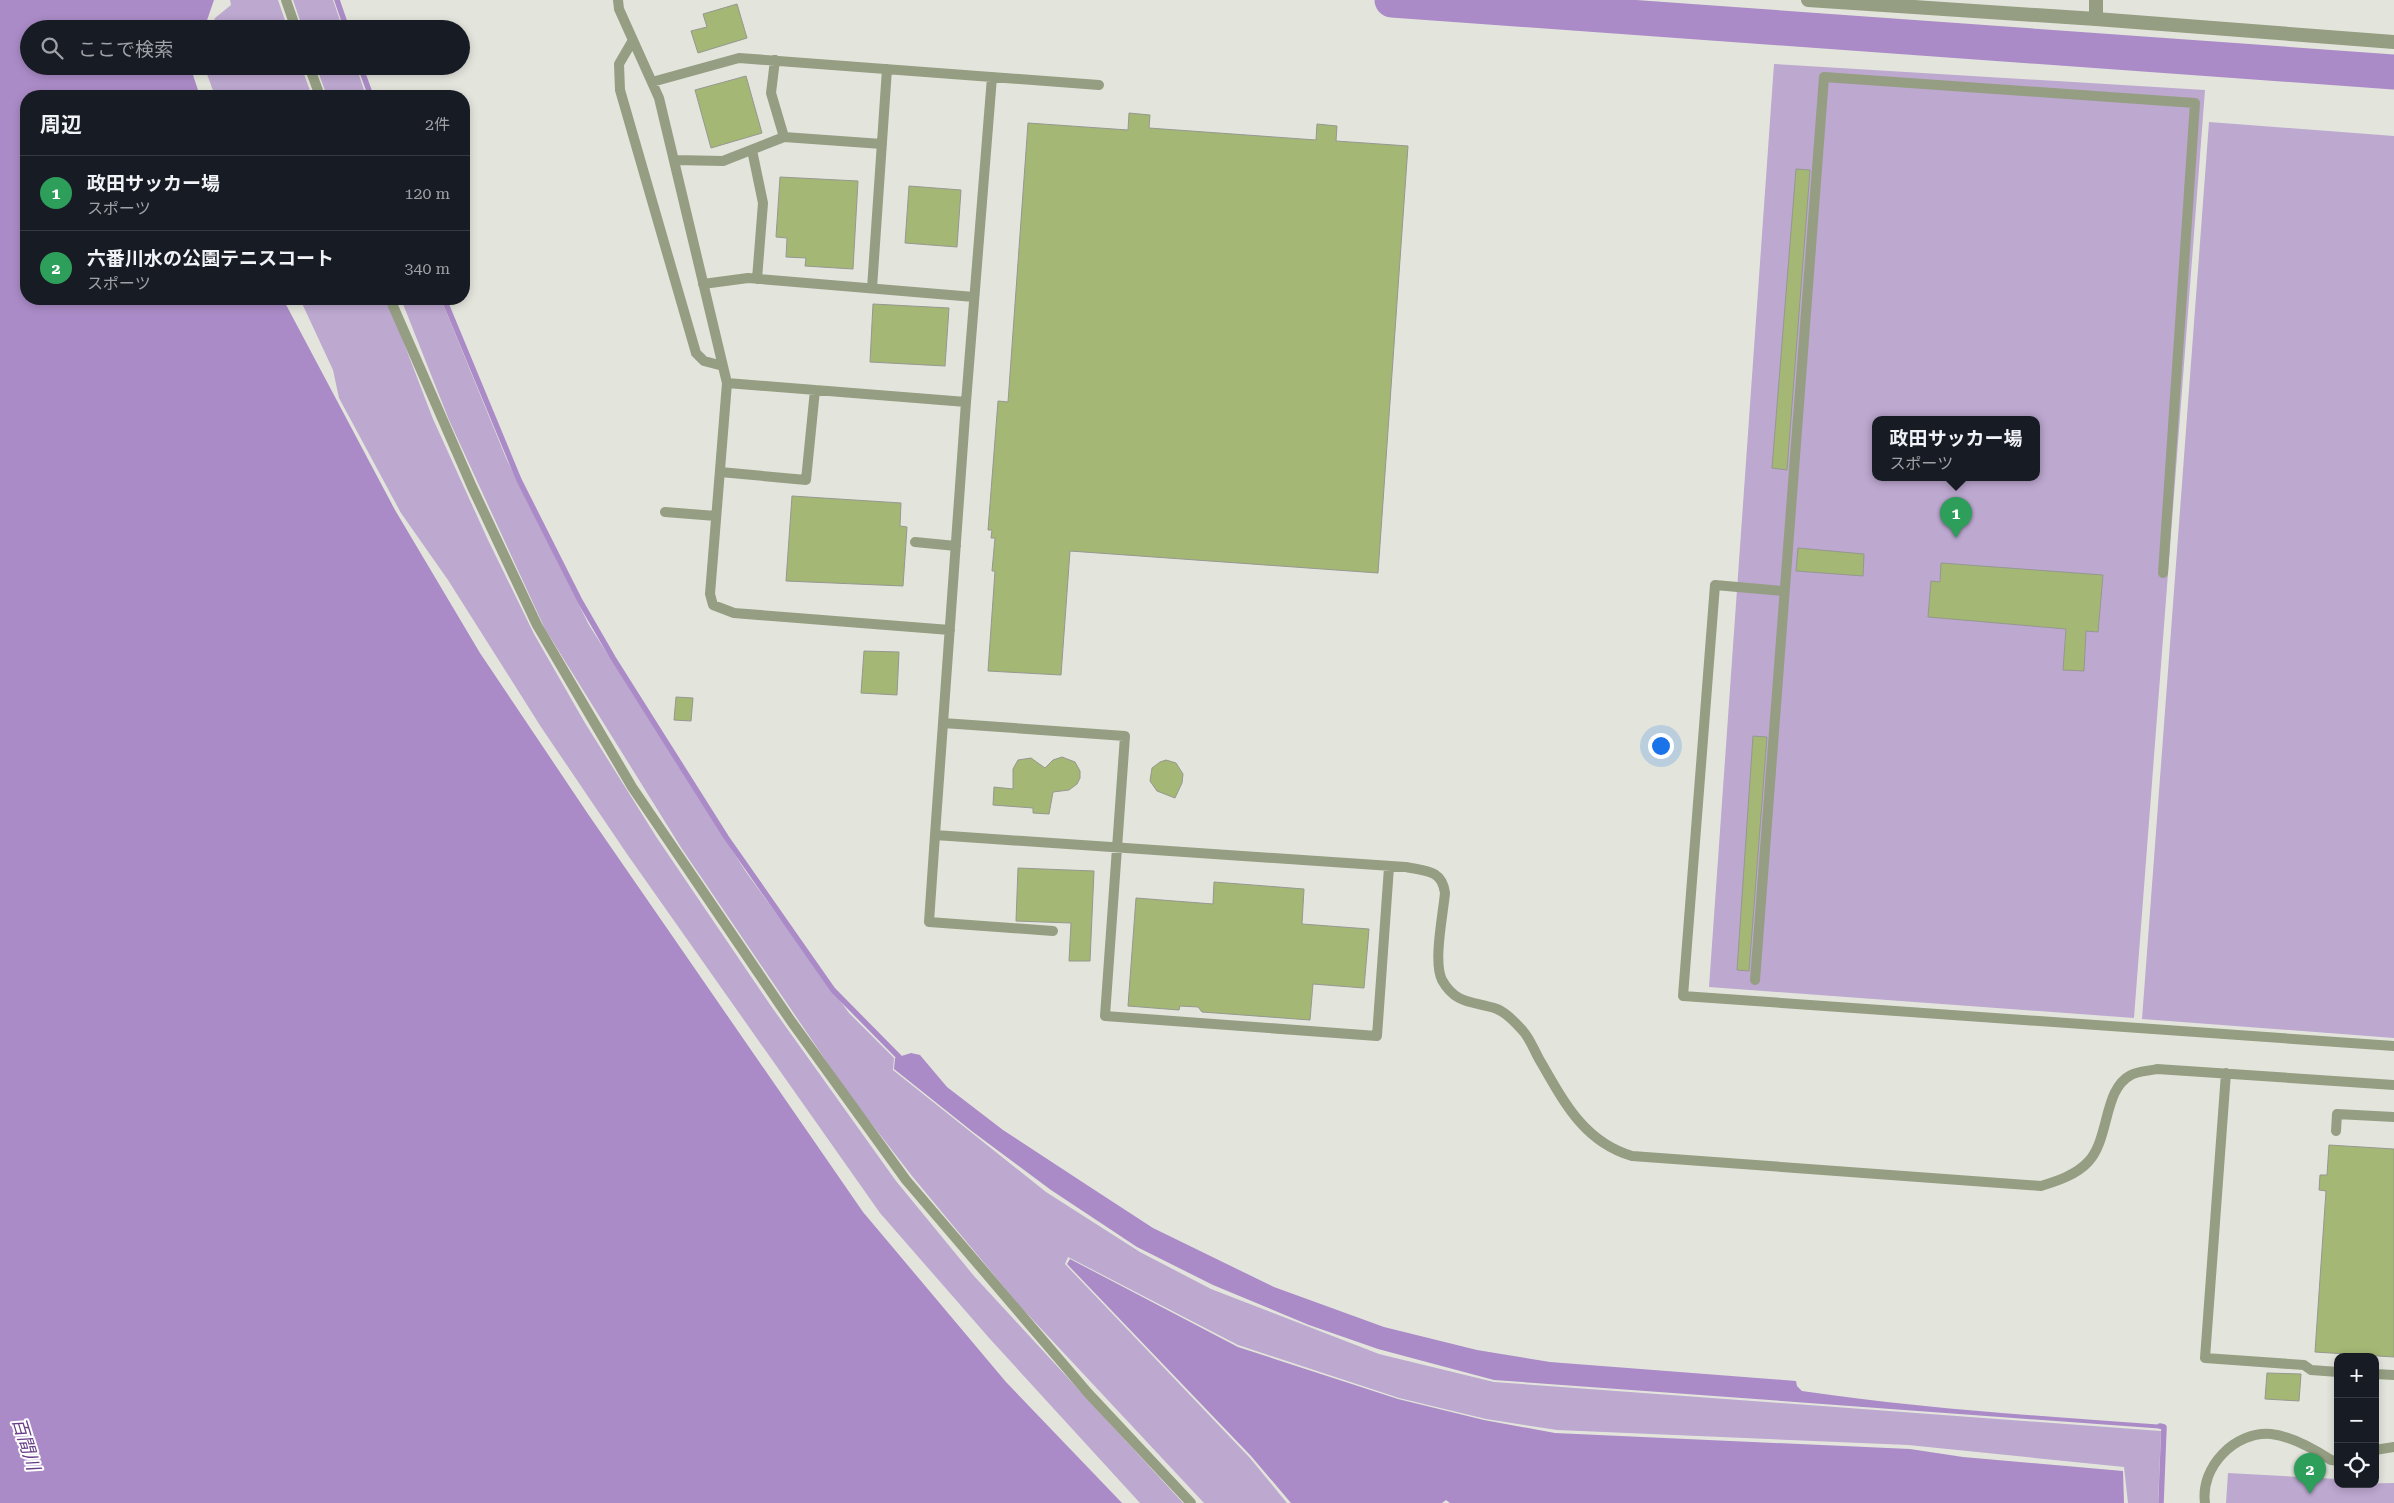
<!DOCTYPE html>
<html lang="ja">
<meta charset="utf-8">
<style>
body{margin:0;font-family:"Roboto Serif","Noto Sans JP",serif;background:#242831;color:#f1f3f6}
.controls{position:absolute;right:15px;bottom:15px;display:grid;overflow:hidden;border-radius:10px;box-shadow:0 2px 8px #0003}
.controls button{width:45px;height:45px;display:grid;place-items:center;padding:0;border:0;border-bottom:1px solid #363941;background:#171b24;color:#f1f3f6;font:25px sans-serif}
.you{position:absolute;left:1660px;top:745px;width:18px;height:18px;margin:-12px;border:4px solid #fff;border-radius:50%;background:#1a73e8;box-shadow:0 0 0 8px #1a73e833}
.badge{display:grid;place-items:center;width:32px;height:32px;border-radius:50%;background:#2563eb;color:#fff;font-size:16px;font-weight:700}
.pin{position:absolute;translate:-50% -41px;filter:drop-shadow(0 1px 2px #0008)}
.pin::after{content:'';position:absolute;top:26px;width:18px;height:15px;background:inherit;clip-path:polygon(0 0,100% 0,50% 100%)}
.popup{position:absolute;left:1872px;top:416px;width:168px;height:65px;box-sizing:border-box;display:grid;place-content:center;border-radius:10px;background:#171b24;filter:drop-shadow(0 1px 4px #0005);font-size:16px;white-space:nowrap;color:#9ea1a6}
.popup b{font-size:19px;color:#f1f3f6}
.popup::after{content:'';position:absolute;left:50%;top:100%;margin-left:-10px;border:10px solid transparent;border-top-color:#171b24}
.list{margin:0;padding:0;list-style:none}
h2{display:flex;justify-content:space-between;align-items:center;height:65px;margin:0;padding:0 20px;font-size:21px}
h2 small{font-size:16px;font-weight:400;color:#9ea1a6}
.list li{display:grid;grid-template-columns:32px 1fr auto;gap:15px;align-items:center;box-sizing:border-box;height:75px;padding:0 20px;border-top:1px solid #363941}
.list b{display:block;font-size:19px;white-space:nowrap}
.list p{margin:0;font-size:16px;white-space:nowrap;color:#9ea1a6}
.list em{font-size:16px;font-style:normal;color:#9ea1a6}
.icon{flex:none;width:28px;height:28px;fill:none;stroke:currentColor;stroke-width:2;stroke-linecap:round;stroke-linejoin:round}
.map{position:relative;flex:none;width:2394px;height:1503px;overflow:hidden}
.search{position:absolute;background:#171b24;box-shadow:0 2px 8px #0003;left:20px;top:20px;width:450px;height:55px;display:flex;align-items:center;gap:12px;box-sizing:border-box;padding:0 18px;border-radius:28px;color:#9ea1a6;font-size:19px}
.panel{position:absolute;background:#171b24;box-shadow:0 2px 8px #0003;left:20px;top:90px;width:450px;height:215px;border-radius:20px}
.map>svg:first-child{display:block}
.green{fill:#bda8d0;fill-rule:evenodd}
.water{fill:#ab8bc7}
.lines{fill:none;stroke-linecap:round;stroke-linejoin:round}
.stream{stroke:#ab8bc7;stroke-width:5.5}
.river{stroke:#ab8bc7;stroke-width:35}
.building{fill:#a4b774;stroke:#959890}
.service{stroke:#959e82;stroke-width:10}
.minor{stroke:#959e82;stroke-width:14}
.tertiary{stroke:#959e82;stroke-width:14}
.labels{text-anchor:middle;stroke-width:4;stroke-linejoin:round;paint-order:stroke}
.water-label{font-size:18px;font-style:italic;fill:#683e87;stroke:#fff}
</style>
<div class="map">
<svg width="2394" height="1503" viewBox="0 0 2394 1503">
<rect width="100%" height="100%" fill="#e3e5dd"/>
<!-- green -->
<path class="green" d="M230 0H278L288 29H211L215 18 231 5Z
M293 0H333L343 29H303Z
M1774 64 2205 90 2134 1018 1709 987ZM1876 419H2036V477H1876Z
M204 66H301L312 96H215Z
M316 66H356L366 96H327Z
M2209 122 2394 136V1038L2142 1019Z
M300 299H387L433 419 488 540 534 634 585 723 657 838 771 1006 896 1181 974 1276 1183 1503H1140L990 1339 880 1213 627 854 541 727 448 580 401 513 339 398 333 370Z
M401 299H441L506 458 589 625 746 872 849 1013 894 1058 893 1070 1046 1192 1140 1252 1211 1289 1379 1354 1494 1382 2161 1431 2158 1503H2128L2124 1467 1908 1445 1557 1430 1486 1419 1399 1398 1238 1345 1068 1257 1065 1264 1250 1458 1287 1503H1204L1018 1304 912 1176 850 1096 682 849 545 629 449 420Z
M2228 1473 2338 1479V1484L2394 1483V1503H2226Z"/>
<!-- water -->
<path class="water" d="M0 0H214L204 29H29V66H190L200 96H26V299H283L395 510 480 653 588 814 863 1212 1006 1382 1122 1503H0Z
M911 1053 920 1055 947 1087 1003 1130 1090 1187 1153 1228 1274 1287 1384 1327 1477 1350 1550 1362 1796 1381 1797 1386 1802 1391C1923 1409 2044 1416 2165 1425L2166 1429 1494 1380 1378 1349 1309 1325 1213 1285 1137 1247 1051 1190 973 1132 894 1069 895 1058Z
M1070 1259 1238 1347 1398 1399 1484 1420 1555 1433 1910 1449 1963 1457 2123 1471 2124 1503H1450L1446 1500 1442 1503H1291L1251 1456 1067 1264Z"/>
<g class="lines">
<!-- stream -->
<path class="stream" d="M337 0 347 29
M1410 1V0
M2107 41 2108 53
M360 66 371 96
M444 299 519 480 580 601 613 658 726 837 833 990 901 1059
M2160 1426 2164 1427 2161 1503"/>
<!-- river -->
<path class="river" d="M1392 0 2394 72"/>
</g>
<!-- building -->
<path class="building" d="M737 4 747 38 698 53 691 31 707 27 703 14Z
M746 76 762 133 711 148 695 90Z
M1129 113 1150 115 1149 128 1316 140 1317 124 1337 126 1336 141 1408 146 1378 573 1070 551 1061 675 988 671 995 571H992L995 538H991L992 530H988L998 401 1008 402 1028 123 1128 130Z
M1796 169 1810 170 1787 470 1772 468Z
M780 177 858 181 853 269 805 266 806 258 786 257 787 238 776 237Z
M909 186 961 190 957 247 905 243Z
M873 304 949 308 945 366 870 362Z
M792 496 901 503 900 526 907 527 903 586 786 581Z
M1798 548 1864 554 1863 576 1796 571Z
M1941 563 2103 575 2098 632 2086 631 2084 671 2063 670 2066 629 1928 617 1931 581 1940 582Z
M864 651 899 652 897 695 861 693Z
M676 697 693 698 691 721 674 720Z
M1753 736 1767 737 1749 971 1737 970Z
M1062 757 1075 762 1080 771V778L1077 784 1069 790 1053 792 1049 814 1033 813V808L993 805 994 787 1013 789V769L1018 760 1031 758 1045 768 1053 760Z
M1166 760 1176 763 1183 774 1182 783 1175 798 1157 791 1150 781 1152 768 1160 762Z
M1018 868 1094 871 1090 961H1069L1071 923 1016 921Z
M1214 882 1304 889 1302 924 1369 929 1364 988 1313 984 1310 1020 1202 1012 1198 1007 1180 1006 1179 1010 1128 1006 1136 898 1213 904Z
M2329 1145 2394 1149V1357L2315 1352 2326 1191 2319 1190 2320 1175H2327Z
M2267 1373 2301 1374 2299 1401 2265 1399Z"/>
<g class="lines">
<!-- service -->
<path class="service" d="M286 0 296 29
M618 0 619 9 659 98 727 383 710 594 713 605 734 613 950 630
M633 40 619 64 620 90 696 353 704 361 723 366
M775 60 771 93 784 137
M309 66 320 96
M992 77 966 402 935 835 1406 867C1426 871 1442 870 1445 893 1443 915 1433 962 1442 980 1456 1005 1473 1001 1497 1009 1507 1013 1516 1023 1523 1031 1531 1040 1535 1053 1542 1064 1565 1104 1585 1142 1632 1156L2041 1186C2057 1181 2076 1175 2088 1162 2110 1139 2103 1089 2131 1075 2138 1071 2149 1071 2157 1069L2394 1085
M652 82 739 58 1099 85
M752 150 763 203 757 279
M674 160 723 161 784 137 882 144
M703 284 748 278 974 297
M872 288 887 69
M390 299 472 487 537 625 632 787 791 1021 906 1180 1088 1393 1191 1503
M727 383 966 402
M720 472 806 480 815 390
M665 512 716 516
M915 542 956 546
M1783 591 1715 585 1683 996 2394 1046
M943 723 1125 736 1105 1016 1377 1036 1389 867
M935 835 929 922 1053 931
M1755 980 1824 77 2195 103 2163 573
M2226 1073 2205 1358 2304 1365 2311 1370 2338 1372
M2336 1131 2337 1114 2394 1117
M2375 1374 2394 1375
M2375 1450 2394 1447
M2205 1503C2200 1467 2235 1431 2271 1434 2292 1436 2314 1449 2331 1460L2338 1461"/>
<!-- minor -->
<path class="minor" d="M2096 0V19"/>
<!-- tertiary -->
<path class="tertiary" d="M1808 0 2096 19 2394 42"/>
</g>
<g class="labels">
<!-- water labels -->
<g class="water-label">
<text transform="translate(26 1444) rotate(73)" y="6">百間川</text>
</g>
</g>
</svg>
<div class="controls">
<button>+</button>
<button>−</button>
<button><svg class="icon" aria-label="locate" viewBox="0 0 24 24"><circle cx="12" cy="12" r="6"/><path d="M12 2v4M12 18v4M2 12h4M18 12h4"/></svg></button>
</div>
<div class="you"></div>
<div class="pin badge" style="left:1956px;top:538px;background:#2e9e5b">1</div>
<div class="popup"><b>政田サッカー場</b>スポーツ</div>
<div class="pin badge" style="left:2310px;top:1494px;background:#2e9e5b">2</div>
<div class="search"><svg class="icon" aria-label="search" viewBox="0 0 24 24"><circle cx="10" cy="10" r="6"/><path d="M15 15l6 6"/></svg>ここで検索</div>
<section class="panel">
<h2>周辺<small>2件</small></h2>
<ul class="list">
<li><span class="badge" style="background:#2e9e5b">1</span><div><b>政田サッカー場</b><p>スポーツ</p></div><em>120 m</em></li>
<li><span class="badge" style="background:#2e9e5b">2</span><div><b>六番川水の公園テニスコート</b><p>スポーツ</p></div><em>340 m</em></li>
</ul>
</section>
</div>
